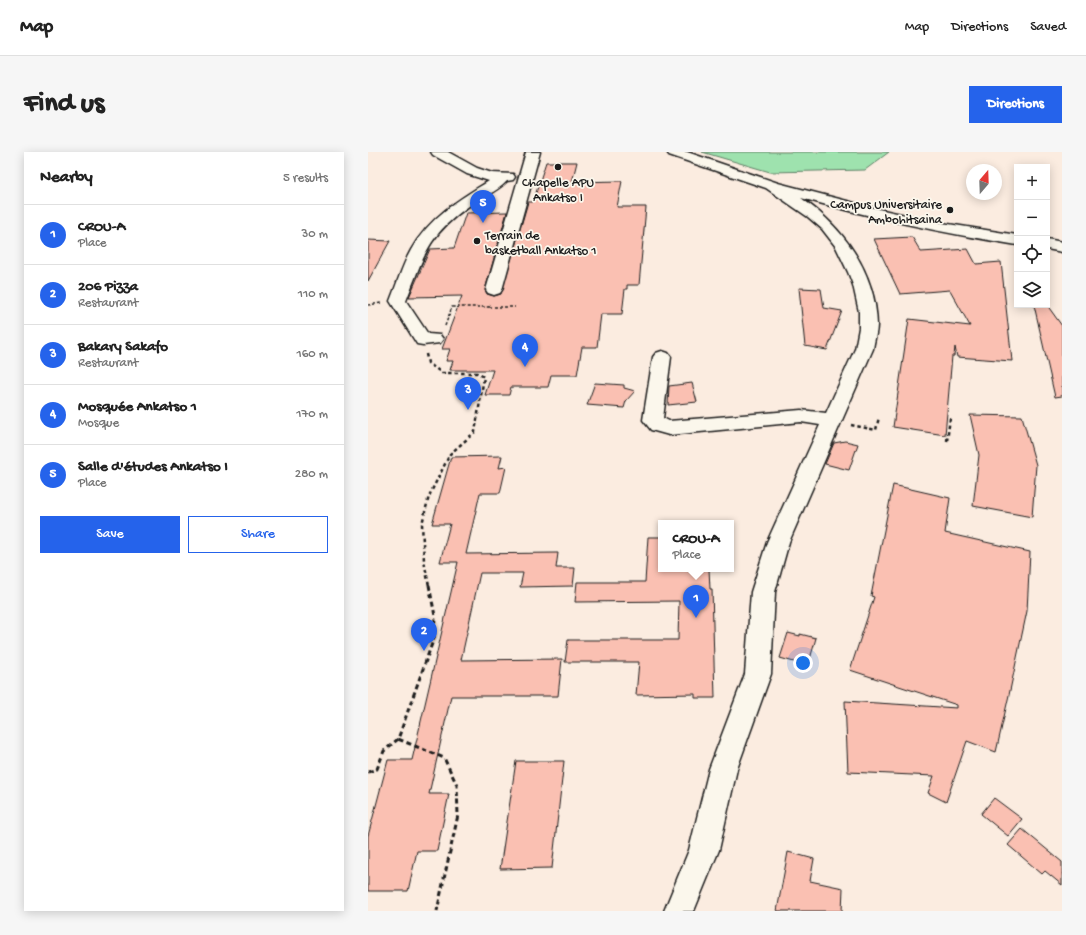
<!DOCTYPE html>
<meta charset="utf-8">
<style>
body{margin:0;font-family:"Gochi Hand",sans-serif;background:#f6f6f6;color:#222}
.controls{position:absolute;right:12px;top:12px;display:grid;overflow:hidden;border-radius:0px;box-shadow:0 2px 10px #0003}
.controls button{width:36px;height:36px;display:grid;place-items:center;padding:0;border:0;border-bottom:1px solid #e0e0e0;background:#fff;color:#222;font:20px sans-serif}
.compass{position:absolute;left:598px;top:12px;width:36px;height:36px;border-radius:50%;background:#fff;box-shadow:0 2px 10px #0003;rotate:19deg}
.you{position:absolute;left:435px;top:511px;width:14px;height:14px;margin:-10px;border:3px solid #fff;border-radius:50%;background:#1a73e8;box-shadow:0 0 0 6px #1a73e833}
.badge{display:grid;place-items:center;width:26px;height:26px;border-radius:50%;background:#2563eb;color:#fff;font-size:13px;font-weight:700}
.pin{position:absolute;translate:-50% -33px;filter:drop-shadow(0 1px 2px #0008)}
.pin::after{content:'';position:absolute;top:21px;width:14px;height:12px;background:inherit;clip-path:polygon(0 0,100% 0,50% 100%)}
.popup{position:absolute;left:290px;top:368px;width:76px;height:52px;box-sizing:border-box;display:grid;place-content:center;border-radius:0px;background:#fff;filter:drop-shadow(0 1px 3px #0005);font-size:13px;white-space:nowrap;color:#767676}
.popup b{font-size:15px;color:#222}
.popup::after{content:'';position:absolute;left:50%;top:100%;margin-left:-8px;border:8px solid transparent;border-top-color:#fff}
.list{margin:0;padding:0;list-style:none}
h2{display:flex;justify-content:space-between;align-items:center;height:52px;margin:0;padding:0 16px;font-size:17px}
h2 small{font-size:13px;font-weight:400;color:#767676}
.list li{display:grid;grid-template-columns:26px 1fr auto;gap:12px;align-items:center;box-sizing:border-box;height:60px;padding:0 16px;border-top:1px solid #e0e0e0}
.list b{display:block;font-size:15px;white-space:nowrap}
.list p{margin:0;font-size:13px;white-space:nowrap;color:#767676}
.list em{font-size:13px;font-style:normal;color:#767676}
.actions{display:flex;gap:8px;padding:12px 16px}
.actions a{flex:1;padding:9px 0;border:1px solid #2563eb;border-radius:0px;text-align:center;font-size:14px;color:#2563eb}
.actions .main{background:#2563eb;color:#fff}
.icon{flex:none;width:22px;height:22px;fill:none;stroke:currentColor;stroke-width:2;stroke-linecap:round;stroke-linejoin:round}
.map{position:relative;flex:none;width:694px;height:759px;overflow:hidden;border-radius:0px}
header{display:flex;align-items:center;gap:24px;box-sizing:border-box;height:56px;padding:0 20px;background:#fff;border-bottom:1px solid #e0e0e0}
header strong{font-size:19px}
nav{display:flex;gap:22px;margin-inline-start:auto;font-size:14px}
.intro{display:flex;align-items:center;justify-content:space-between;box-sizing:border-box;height:96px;padding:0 24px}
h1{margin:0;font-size:28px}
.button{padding:10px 18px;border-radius:0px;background:#2563eb;color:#fff;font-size:14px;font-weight:700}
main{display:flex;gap:24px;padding:0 24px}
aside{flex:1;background:#fff;border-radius:0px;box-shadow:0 2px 10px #0003}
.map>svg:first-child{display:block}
.green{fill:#9ee2ae;stroke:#5d7f65}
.building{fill:#fac0b2;stroke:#1c1c1c}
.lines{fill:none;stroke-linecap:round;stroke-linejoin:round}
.minor-casing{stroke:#1c1c1c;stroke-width:3}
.path-far2{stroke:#1c1c1c;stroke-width:1.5;stroke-dasharray:3 2;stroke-linecap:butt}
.path-far1{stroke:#1c1c1c;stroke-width:2.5;stroke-dasharray:3.5 3;stroke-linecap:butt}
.path{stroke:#1c1c1c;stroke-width:3;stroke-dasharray:5 3.5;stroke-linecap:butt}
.minor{fill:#fbf7ec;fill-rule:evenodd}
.poi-dot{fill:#1c1c1c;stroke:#fbf7ec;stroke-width:1.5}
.labels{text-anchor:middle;stroke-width:3.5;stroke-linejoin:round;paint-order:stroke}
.far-poi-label{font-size:13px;fill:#1c1c1c;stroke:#fbf7ec}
</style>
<header>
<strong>Map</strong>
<nav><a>Map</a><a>Directions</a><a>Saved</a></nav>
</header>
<div class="intro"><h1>Find us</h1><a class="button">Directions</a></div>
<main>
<aside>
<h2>Nearby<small>5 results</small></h2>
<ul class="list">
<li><span class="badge">1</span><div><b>CROU-A</b><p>Place</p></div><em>30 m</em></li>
<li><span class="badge">2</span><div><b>206 Pizza</b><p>Restaurant</p></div><em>110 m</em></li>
<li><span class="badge">3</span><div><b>Bakary Sakafo</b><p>Restaurant</p></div><em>160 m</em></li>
<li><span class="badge">4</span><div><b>Mosquée Ankatso 1</b><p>Mosque</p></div><em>170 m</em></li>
<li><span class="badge">5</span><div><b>Salle d'études Ankatso I</b><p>Place</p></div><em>280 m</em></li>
</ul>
<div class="actions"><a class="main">Save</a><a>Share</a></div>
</aside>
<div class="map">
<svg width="694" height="759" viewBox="0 0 694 759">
<rect width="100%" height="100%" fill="#fbece0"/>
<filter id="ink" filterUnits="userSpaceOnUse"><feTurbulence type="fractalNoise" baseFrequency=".025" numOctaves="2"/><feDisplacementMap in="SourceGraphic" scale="8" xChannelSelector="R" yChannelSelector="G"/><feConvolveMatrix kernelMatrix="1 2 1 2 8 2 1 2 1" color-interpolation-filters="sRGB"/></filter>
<g filter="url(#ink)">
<!-- green -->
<path class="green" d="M334 0H521L497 18 402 20Z"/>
<!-- building -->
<path class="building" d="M178 10H209L204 30 254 29 249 55H278L271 133H259V137H257L254 162H233L229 195H214L209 223H183L180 235H143L141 243H117L125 218H82L85 209H78L82 197H74L94 144 41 145 62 97 86 96 98 61 139 60 117 138 119 142 126 144 133 142 160 50H165Z
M544 85 553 100 600 97 608 112 633 110 644 209 589 205 587 195 586 204H584L577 283 525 275 541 167 602 174 582 138 532 142 506 87Z
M0 88 22 89 0 129Z
M431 136 453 137 456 156 474 159 459 198 437 194Z
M666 153H679L694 174V244L687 245Z
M227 231 256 233V236L267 239 258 249 256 256 219 253Z
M324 231 329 250 300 253 301 234Z
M602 263 654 264 668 313 664 365 605 354 611 303Z
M477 289 490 292 481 318 457 312 466 291Z
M134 304 131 316 138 315 132 341H112L98 402 190 401 188 416H207L205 434 152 435 155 421H112L93 508 194 507 190 544H83L61 642H81L69 699H49L40 739H0V684L20 608H44L90 410H72L82 372H64L83 305Z
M525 333 582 346 577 381 662 400 659 459 641 543 628 600 599 589 578 650 560 641 566 624 480 620 477 549 589 556V553L482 518 506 445 503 444Z
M280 385H293V417H341L342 437H344L347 546H327V542L268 543 271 510H197L200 488H310L311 449 207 450 209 430H277Z
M420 481 432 484V482L448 486 440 514 412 506Z
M148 609H196L184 716 132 717Z
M626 646 654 667 640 684 613 662Z
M654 677 694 710V733L677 719 674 722 640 693Z
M420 700 446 707 442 729 475 736 474 759H409Z"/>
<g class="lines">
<defs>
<path id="minor" d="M63 0H80L109 16 124 21 145 22 147 25 145 28 139 29C129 40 112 46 101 54 59 84 56 104 38 149L60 182 72 183 75 187 72 191 55 193 49 192 22 149C29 132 34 114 43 98 61 66 91 47 121 29L99 22 65 3Z
M158 0H172L134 138 132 141 126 143 120 141 118 138Z
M299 0H319L410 31 506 56 574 71 649 83V93C576 81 504 66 433 46 475 75 508 120 509 173 509 181 506 189 505 197L421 390 407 440 403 522 369 617 351 698 326 759H296L321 698 341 617 377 522 383 440 399 390 452 273 433 270 301 283 283 278 275 268 285 205 288 201 294 199 300 201 303 205 295 266 301 269 433 258 458 261 487 197 491 176V160L485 133 480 120 468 95 454 77 440 65 398 36 301 3Z
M679 87 694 90V100L679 97Z"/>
</defs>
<!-- minor casing -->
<use href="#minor" class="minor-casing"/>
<!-- path-far2 -->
<path class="path-far2" d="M0 153 13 151
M121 155H147
M77 174 84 155H121L122 152"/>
<!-- path-far1 -->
<path class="path-far1" d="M58 202 60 211 74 221H109L116 225 107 280 82 302 61 344 54 372 56 409 61 434
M483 273 508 278 511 265
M579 289 582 266"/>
<!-- path -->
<path class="path" d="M61 433 67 464 66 486 30 587 76 606 89 633 90 663 69 759
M0 620 9 617 16 599 30 587"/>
<!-- minor -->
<use href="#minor" class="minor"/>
</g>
</g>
<!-- markers -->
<g class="poi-dot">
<circle cx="190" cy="15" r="4"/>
<circle cx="582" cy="58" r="4"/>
<circle cx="109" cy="89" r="4"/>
</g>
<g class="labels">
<!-- far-poi labels -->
<g class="far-poi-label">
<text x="190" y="34">Chapelle APU<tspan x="190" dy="15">Ankatso I</tspan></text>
<text x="574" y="56" text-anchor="end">Campus Universitaire<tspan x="574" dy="15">Ambohitsaina</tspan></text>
<text x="117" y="87" text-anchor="start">Terrain de<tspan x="117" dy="15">basketball Ankatso 1</tspan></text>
</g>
</g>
</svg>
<div class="controls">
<button>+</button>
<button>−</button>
<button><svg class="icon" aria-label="locate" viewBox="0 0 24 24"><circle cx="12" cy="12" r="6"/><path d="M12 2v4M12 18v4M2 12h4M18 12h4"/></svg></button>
<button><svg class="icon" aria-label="layers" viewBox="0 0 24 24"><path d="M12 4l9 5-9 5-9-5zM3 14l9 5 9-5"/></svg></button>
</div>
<svg class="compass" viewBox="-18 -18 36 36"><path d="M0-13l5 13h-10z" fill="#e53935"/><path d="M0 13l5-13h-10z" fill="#767676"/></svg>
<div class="you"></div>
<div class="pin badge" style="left:328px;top:466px">1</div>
<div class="popup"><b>CROU-A</b>Place</div>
<div class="pin badge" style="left:56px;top:499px">2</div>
<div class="pin badge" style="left:100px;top:258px">3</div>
<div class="pin badge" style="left:157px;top:215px">4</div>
<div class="pin badge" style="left:115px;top:71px">5</div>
</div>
</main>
